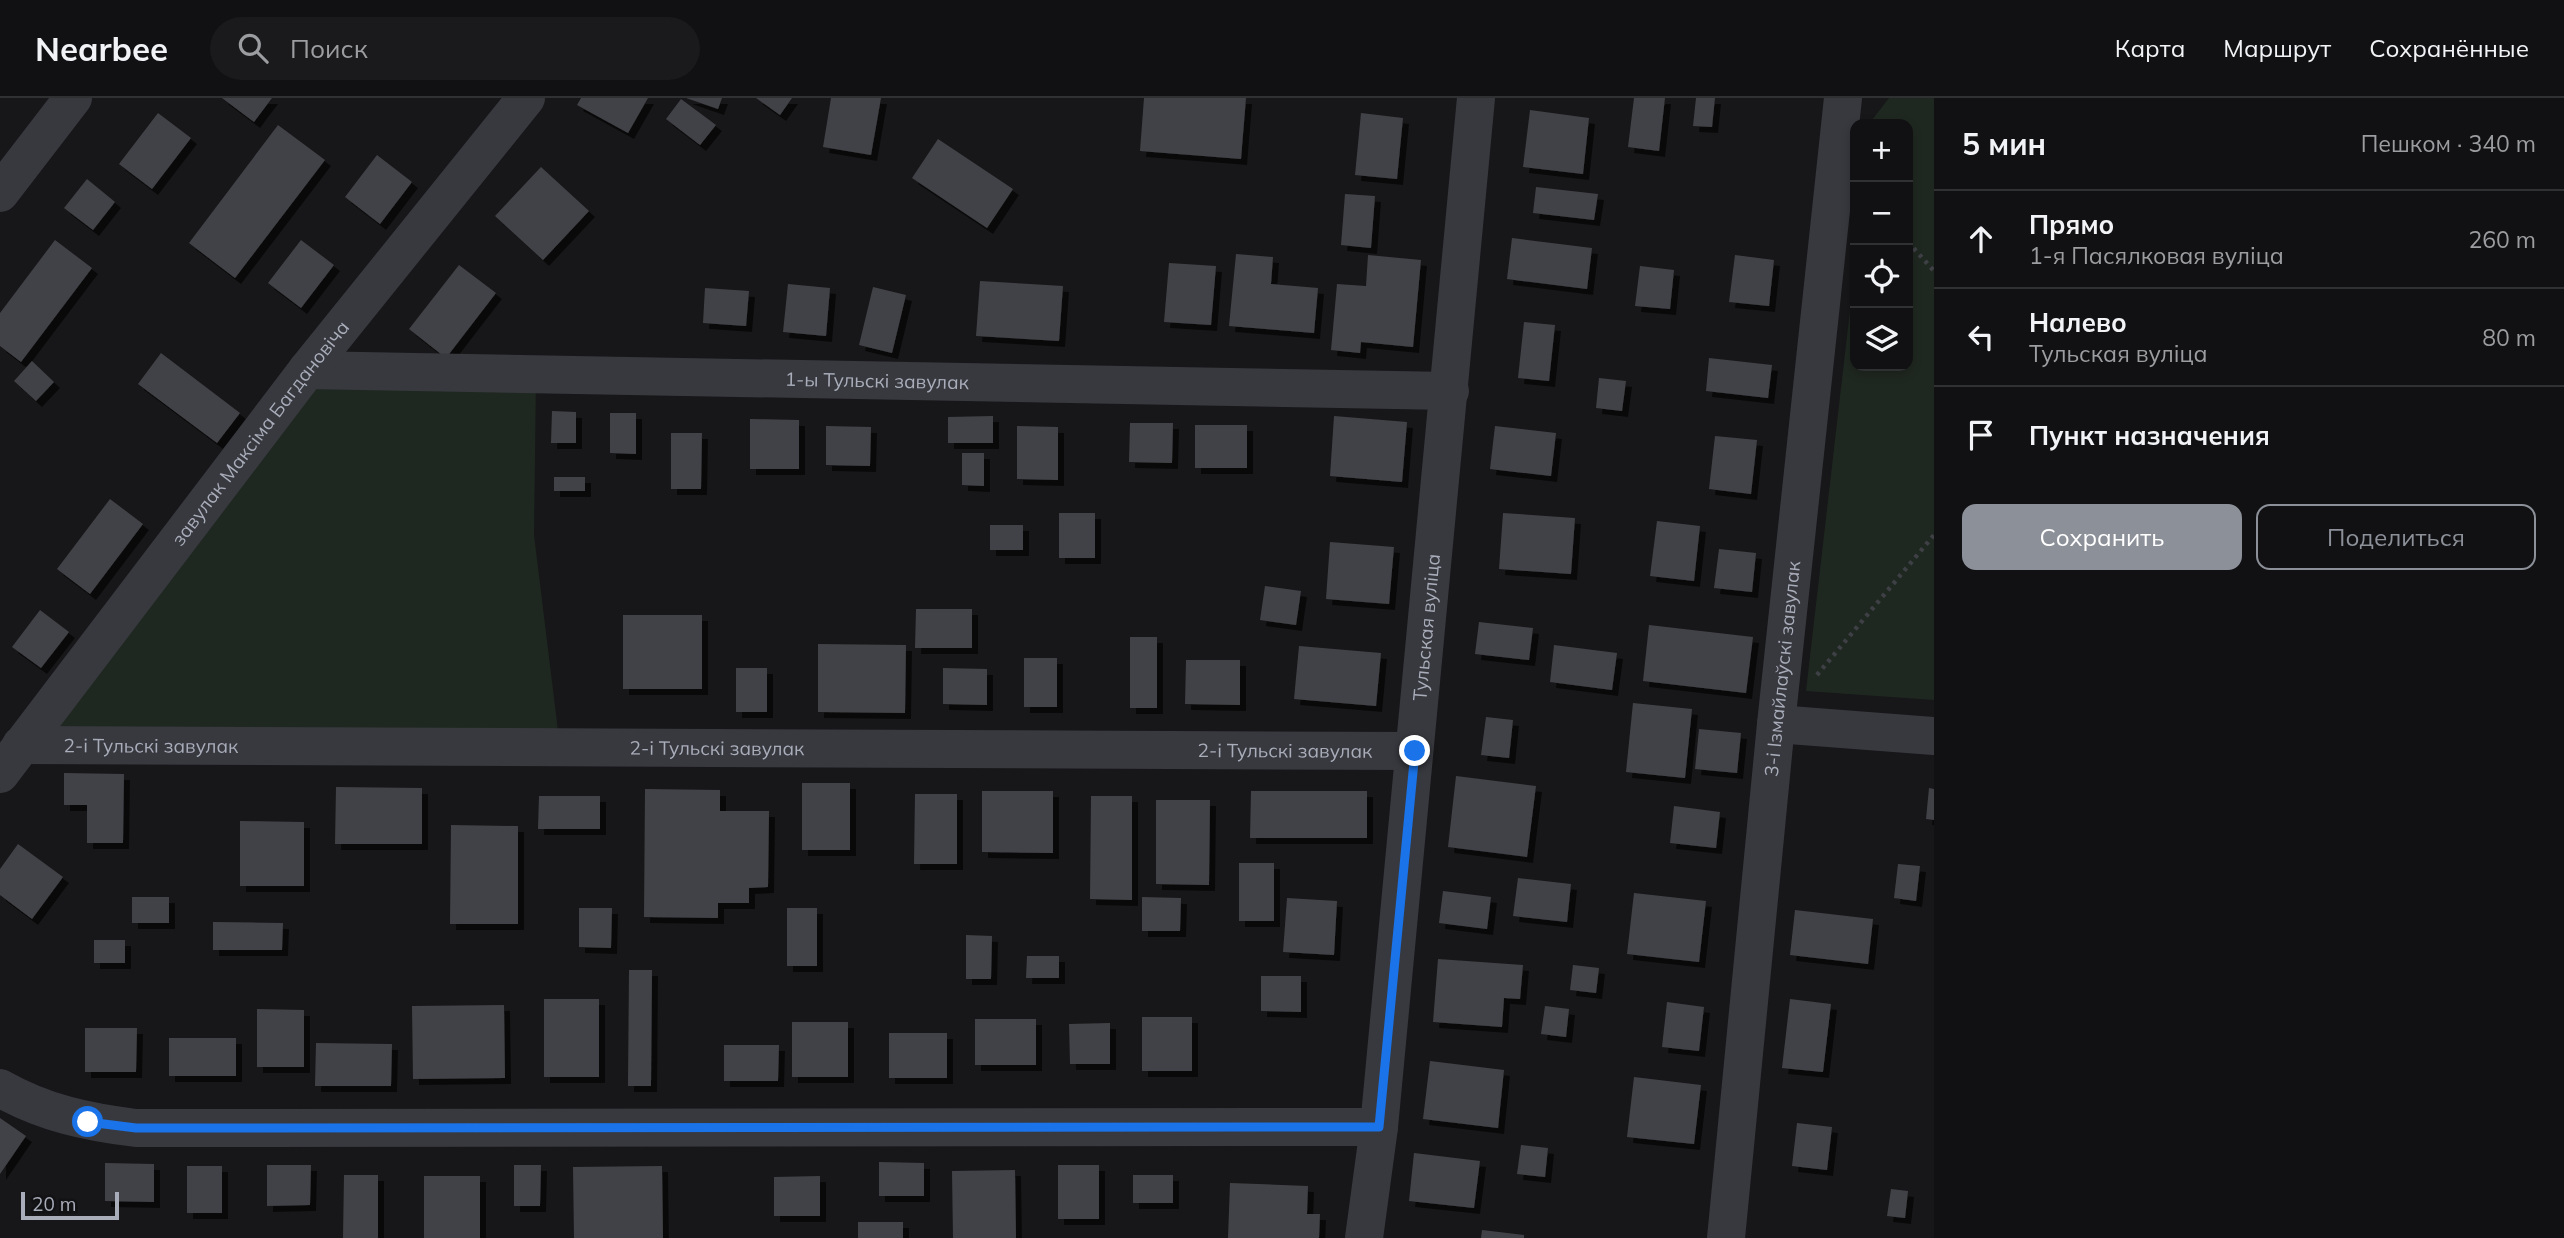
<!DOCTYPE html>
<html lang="ru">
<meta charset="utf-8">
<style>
body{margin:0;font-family:Mulish,sans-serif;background:#1a1a1c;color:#f1f3f6}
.controls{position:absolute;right:21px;top:21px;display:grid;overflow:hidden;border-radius:14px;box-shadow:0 4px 10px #0003}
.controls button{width:63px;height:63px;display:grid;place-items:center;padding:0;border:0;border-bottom:2px solid #303133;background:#111113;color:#f1f3f6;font:35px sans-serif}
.scale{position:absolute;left:21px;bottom:18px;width:98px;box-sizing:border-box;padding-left:7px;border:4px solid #a9adba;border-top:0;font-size:19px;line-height:24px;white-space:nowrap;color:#a9adba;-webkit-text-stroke:5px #121214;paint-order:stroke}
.stop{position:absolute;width:21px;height:21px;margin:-16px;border:5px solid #1a73e8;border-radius:50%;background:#fff}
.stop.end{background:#1a73e8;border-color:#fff;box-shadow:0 2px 7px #0008}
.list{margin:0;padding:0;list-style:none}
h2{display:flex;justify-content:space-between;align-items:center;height:91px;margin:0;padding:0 28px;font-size:30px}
h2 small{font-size:23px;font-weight:400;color:#9c9da0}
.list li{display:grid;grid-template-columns:46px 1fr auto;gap:21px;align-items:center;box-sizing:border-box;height:98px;padding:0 28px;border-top:2px solid #303133}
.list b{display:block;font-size:26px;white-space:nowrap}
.list p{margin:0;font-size:23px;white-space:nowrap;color:#9c9da0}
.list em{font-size:23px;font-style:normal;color:#9c9da0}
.actions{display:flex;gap:14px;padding:21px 28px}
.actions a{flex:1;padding:16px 0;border:2px solid #8c9099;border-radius:14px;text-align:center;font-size:24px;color:#8c9099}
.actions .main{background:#8c9099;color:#fff}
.icon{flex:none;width:38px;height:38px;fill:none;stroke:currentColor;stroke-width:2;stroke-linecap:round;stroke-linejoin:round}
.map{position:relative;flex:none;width:1934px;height:1140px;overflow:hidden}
header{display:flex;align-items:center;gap:42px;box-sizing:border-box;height:98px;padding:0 35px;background:#111113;border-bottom:2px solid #303133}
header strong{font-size:33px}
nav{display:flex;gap:38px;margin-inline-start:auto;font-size:24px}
.search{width:490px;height:63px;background:#1a1a1c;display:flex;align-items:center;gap:18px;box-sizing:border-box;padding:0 24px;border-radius:38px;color:#9c9da0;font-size:26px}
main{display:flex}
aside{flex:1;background:#111113}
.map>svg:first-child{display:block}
.green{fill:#1f2820}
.building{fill:#414246;filter:url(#shadow)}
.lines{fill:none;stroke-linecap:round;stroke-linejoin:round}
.path{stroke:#3e4046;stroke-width:4.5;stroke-dasharray:3.5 5;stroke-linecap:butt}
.minor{stroke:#38393f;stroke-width:38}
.route{stroke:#1a73e8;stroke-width:9}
.labels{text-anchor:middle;stroke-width:6;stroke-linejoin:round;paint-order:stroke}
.street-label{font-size:19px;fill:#a9adba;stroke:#121214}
</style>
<header>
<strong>Nearbee</strong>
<div class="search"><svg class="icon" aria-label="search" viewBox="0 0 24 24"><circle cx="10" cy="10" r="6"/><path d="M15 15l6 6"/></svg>Поиск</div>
<nav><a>Карта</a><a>Маршрут</a><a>Сохранённые</a></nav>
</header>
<main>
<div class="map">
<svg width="1934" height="1140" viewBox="0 0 1934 1140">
<defs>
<filter id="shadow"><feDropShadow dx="6" dy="6" stdDeviation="0" flood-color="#0009"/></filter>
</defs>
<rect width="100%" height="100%" fill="#171719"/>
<!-- green -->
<path class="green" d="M1889 0H1934V602L1806 593 1855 169V268H1908V26H1872V22Z
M307 272 536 277 534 437 560 649 21 647Z"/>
<!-- building -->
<path class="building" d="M222 0H272L254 24Z
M581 0H648L628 35 577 7Z
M686 0H722L718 11Z
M756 0H792L780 17Z
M831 0H881L871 57 823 49Z
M1144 0H1246L1241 61 1140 53Z
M1634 0H1665L1659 53 1628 49Z
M1696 0H1715L1712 29 1693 28Z
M681 1 716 27 700 47 666 21Z
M1530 12 1589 20 1583 76 1523 69Z
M158 15 191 40 152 91 119 66Z
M1361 15 1403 20 1397 81 1355 77Z
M278 27 325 62 235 180 189 145Z
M938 41 1013 91 987 130 912 80Z
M377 57 412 84 380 126 345 99Z
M541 69 589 113 543 162 495 118Z
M87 81 115 104 93 132 64 110Z
M1536 89 1598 96 1594 122 1533 115Z
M1345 96 1375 98 1371 150 1341 147Z
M1512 140 1592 150 1587 191 1507 181Z
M55 142 92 170 21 264 0 248V215Z
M301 142 334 167 301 210 268 185Z
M1236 156 1273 159 1271 186 1318 190 1314 235 1229 228Z
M1368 157 1421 162 1413 249 1361 244 1360 255 1331 252 1337 186 1366 188Z
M1735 157 1774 162 1769 208 1729 204Z
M1169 165 1216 168 1211 227 1164 224Z
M459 167 496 195 446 260 409 231Z
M1640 168 1674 172 1670 211 1635 208Z
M980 183 1063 188 1059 243 976 238Z
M788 186 830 190 826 238 783 234Z
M873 189 906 197 892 255 859 247Z
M705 190 749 193 746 228 703 225Z
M1524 224 1555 227 1549 283 1518 280Z
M161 255 240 315 217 345 138 286Z
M1709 260 1772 267 1768 300 1706 293Z
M32 263 54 284 36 303 14 283Z
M1599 280 1626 283 1622 313 1596 310Z
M552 313 576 314V345H551Z
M610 315H636V356L610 355Z
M993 318V345H948V319Z
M1334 318 1407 324 1402 384 1330 378Z
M750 321 799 322V371H750Z
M1130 325H1173L1172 365 1129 364Z
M1195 327H1247V370H1195Z
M826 328 871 329 870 368 826 367Z
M1017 328 1058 329V382L1017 381Z
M1495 328 1556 335 1551 378 1490 371Z
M671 335H702L701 391H671Z
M1715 338 1757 342 1751 396 1709 391Z
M962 355H984V388L962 387Z
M554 379H585V393H554Z
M110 401 143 426 90 496 57 471Z
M1059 415H1095V460H1059Z
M1503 415 1575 420 1571 476 1499 471Z
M1657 423 1700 428 1694 483 1650 478Z
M990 427H1023V452H990Z
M1330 444 1394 449 1389 506 1326 501Z
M1719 451 1756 455 1752 494 1714 490Z
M1265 488 1301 493 1296 527 1260 522Z
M916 511H972V550H915Z
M40 512 69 534 41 570 12 549Z
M623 517H702V591H623Z
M1479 524 1533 530 1529 562 1475 556Z
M1649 527 1753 539 1746 595 1643 583Z
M1130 539H1157V610H1130Z
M818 546 906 547 905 615 818 614Z
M1554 547 1617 555 1612 592 1550 584Z
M1299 548 1381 555 1376 608 1294 601Z
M1024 560H1057V609H1024Z
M1186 562H1240V607L1185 606Z
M736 570H767V614H736Z
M943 570 987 571V607L943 606Z
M1633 605 1692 611 1685 680 1626 674Z
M1486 619 1513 622 1509 660 1481 657Z
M1699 631 1741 635 1737 675 1695 671Z
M64 675 124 676 123 745H87V707H64Z
M1456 678 1536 688 1527 759 1448 749Z
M802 685H850V752H802Z
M336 689 422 690V746H335Z
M1929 690 1934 691V722L1926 721Z
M645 691 720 692V713H769L768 789 749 790V805H718V820L644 819Z
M982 693H1053V755L982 754Z
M1251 693H1367V740H1250Z
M915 696H957V766H914Z
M539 698H600V731H538Z
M1091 698H1132V802L1090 801Z
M1156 702H1210L1209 787 1156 786Z
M1674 708 1720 714 1716 750 1670 745Z
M240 723 304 724V788H240Z
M451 727 518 728V826H450Z
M18 746 63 779 32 821 0 797V771Z
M1239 765H1274V823H1239Z
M1898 766 1920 768 1916 803 1894 800Z
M1518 780 1571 786 1567 824 1513 818Z
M1443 793 1491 799 1487 831 1439 825Z
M1634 795 1706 803 1699 864 1627 856Z
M132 799H169V825H132Z
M1142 799 1181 800 1180 833H1142Z
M1287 800 1337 803 1334 857 1283 854Z
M579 810H612L611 850 579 849Z
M787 810H817V868H787Z
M1795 812 1873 821 1868 866 1790 857Z
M213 824 283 825 282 852H213Z
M966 837 992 838 991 881H966Z
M94 842H125V865H94Z
M1027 858H1059V880H1026Z
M1438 861 1523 867 1520 901 1504 900 1502 929 1433 924Z
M1573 867 1599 870 1596 895 1570 892Z
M629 872H652L651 988H628Z
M1261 878H1301V914L1261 913Z
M544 901H599V979H544Z
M1790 901 1831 906 1823 974 1782 970Z
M1667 904 1704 909 1699 953 1662 949Z
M504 907 505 980 413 981 412 908Z
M1545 908 1569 911 1566 939 1541 936Z
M257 911 304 912V969H257Z
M1142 919H1192V973H1142Z
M975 921H1036V967H975Z
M792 924H848V979H792Z
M1110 925V966H1070L1069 926Z
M85 930H137L136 974H85Z
M889 935H947V980H889Z
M169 940H236V978H169Z
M316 945 392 946 391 988H315Z
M724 947H779L778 983H724Z
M1430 963 1504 972 1498 1030 1423 1021Z
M1634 979 1701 987 1694 1046 1627 1039Z
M0 1020 26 1038 0 1076Z
M1797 1025 1832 1029 1827 1072 1792 1068Z
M1521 1047 1548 1050 1545 1079 1517 1076Z
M1414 1055 1480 1063 1474 1110 1409 1103Z
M879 1064 924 1065V1098H879Z
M105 1065 154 1066V1104L105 1103Z
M267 1067H311L310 1107 267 1108Z
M514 1067H541L540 1108H514Z
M1058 1067H1099V1121H1058Z
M187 1068H222V1115H187Z
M662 1068 663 1140H574L573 1069Z
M1015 1072 1016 1140H953L952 1073Z
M344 1077H378V1140H343Z
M1133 1077H1173V1105H1133Z
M424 1078H480V1140H424Z
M820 1078V1118H774V1079Z
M1230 1085 1308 1088 1307 1116H1320L1319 1140H1228Z
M1891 1091 1908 1093 1905 1120 1887 1118Z
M858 1124H903V1140H858Z
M1482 1132 1524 1137V1140H1481Z"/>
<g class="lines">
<!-- path -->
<path class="path" d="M1908 144 1934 173
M1817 577 1934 437"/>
<!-- minor -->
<g class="minor">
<path d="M0 95 73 0"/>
<path id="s1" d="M307 272 1450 293"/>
<path d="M1776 626 1934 638"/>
<path id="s2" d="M21 647 1414 653"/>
<path id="s3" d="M0 676 307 272 526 0"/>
<path d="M0 990C44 1015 87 1024 136 1030L1379 1029"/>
<path id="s4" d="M1364 1140 1379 1029 1476 0"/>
<path id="s5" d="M1726 1140 1776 626 1843 0"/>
</g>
</g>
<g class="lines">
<!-- route -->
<path class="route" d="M88 1024 136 1030 1379 1029 1415 653"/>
</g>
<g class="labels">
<!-- street labels -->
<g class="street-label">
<text dy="7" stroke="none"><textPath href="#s1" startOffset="570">1-ы Тульскі завулак</textPath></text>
<text dy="7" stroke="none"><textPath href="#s3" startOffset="429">завулак Максіма Багдановіча</textPath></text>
<text dy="7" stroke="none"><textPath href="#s4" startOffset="614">Тульская вуліца</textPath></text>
<text dy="7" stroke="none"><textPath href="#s5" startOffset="572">3-і Ізмайлаўскі завулак</textPath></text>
<text dy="7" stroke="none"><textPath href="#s2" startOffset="130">2-і Тульскі завулак</textPath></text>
<text dy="7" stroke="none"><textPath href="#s2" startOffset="696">2-і Тульскі завулак</textPath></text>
<text dy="7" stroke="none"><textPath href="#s2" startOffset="1264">2-і Тульскі завулак</textPath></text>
</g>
</g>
</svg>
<div class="controls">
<button>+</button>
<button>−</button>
<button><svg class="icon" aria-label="locate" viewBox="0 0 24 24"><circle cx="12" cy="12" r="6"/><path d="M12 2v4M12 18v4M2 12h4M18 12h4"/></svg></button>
<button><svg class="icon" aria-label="layers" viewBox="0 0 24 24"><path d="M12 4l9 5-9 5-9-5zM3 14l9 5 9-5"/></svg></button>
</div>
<div class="scale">20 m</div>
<div class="stop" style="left:88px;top:1024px"></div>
<div class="stop end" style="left:1415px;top:653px"></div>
</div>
<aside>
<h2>5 мин<small>Пешком · 340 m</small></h2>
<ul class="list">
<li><svg class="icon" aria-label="ahead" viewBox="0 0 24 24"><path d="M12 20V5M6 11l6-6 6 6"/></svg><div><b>Прямо</b><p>1-я Пасялковая вуліца</p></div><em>260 m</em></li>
<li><svg class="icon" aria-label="left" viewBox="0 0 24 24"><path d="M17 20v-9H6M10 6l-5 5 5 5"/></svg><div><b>Налево</b><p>Тульская вуліца</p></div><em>80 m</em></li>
<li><svg class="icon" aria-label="arrive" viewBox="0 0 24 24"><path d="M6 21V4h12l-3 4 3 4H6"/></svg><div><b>Пункт назначения</b></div></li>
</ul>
<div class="actions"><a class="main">Сохранить</a><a>Поделиться</a></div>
</aside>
</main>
